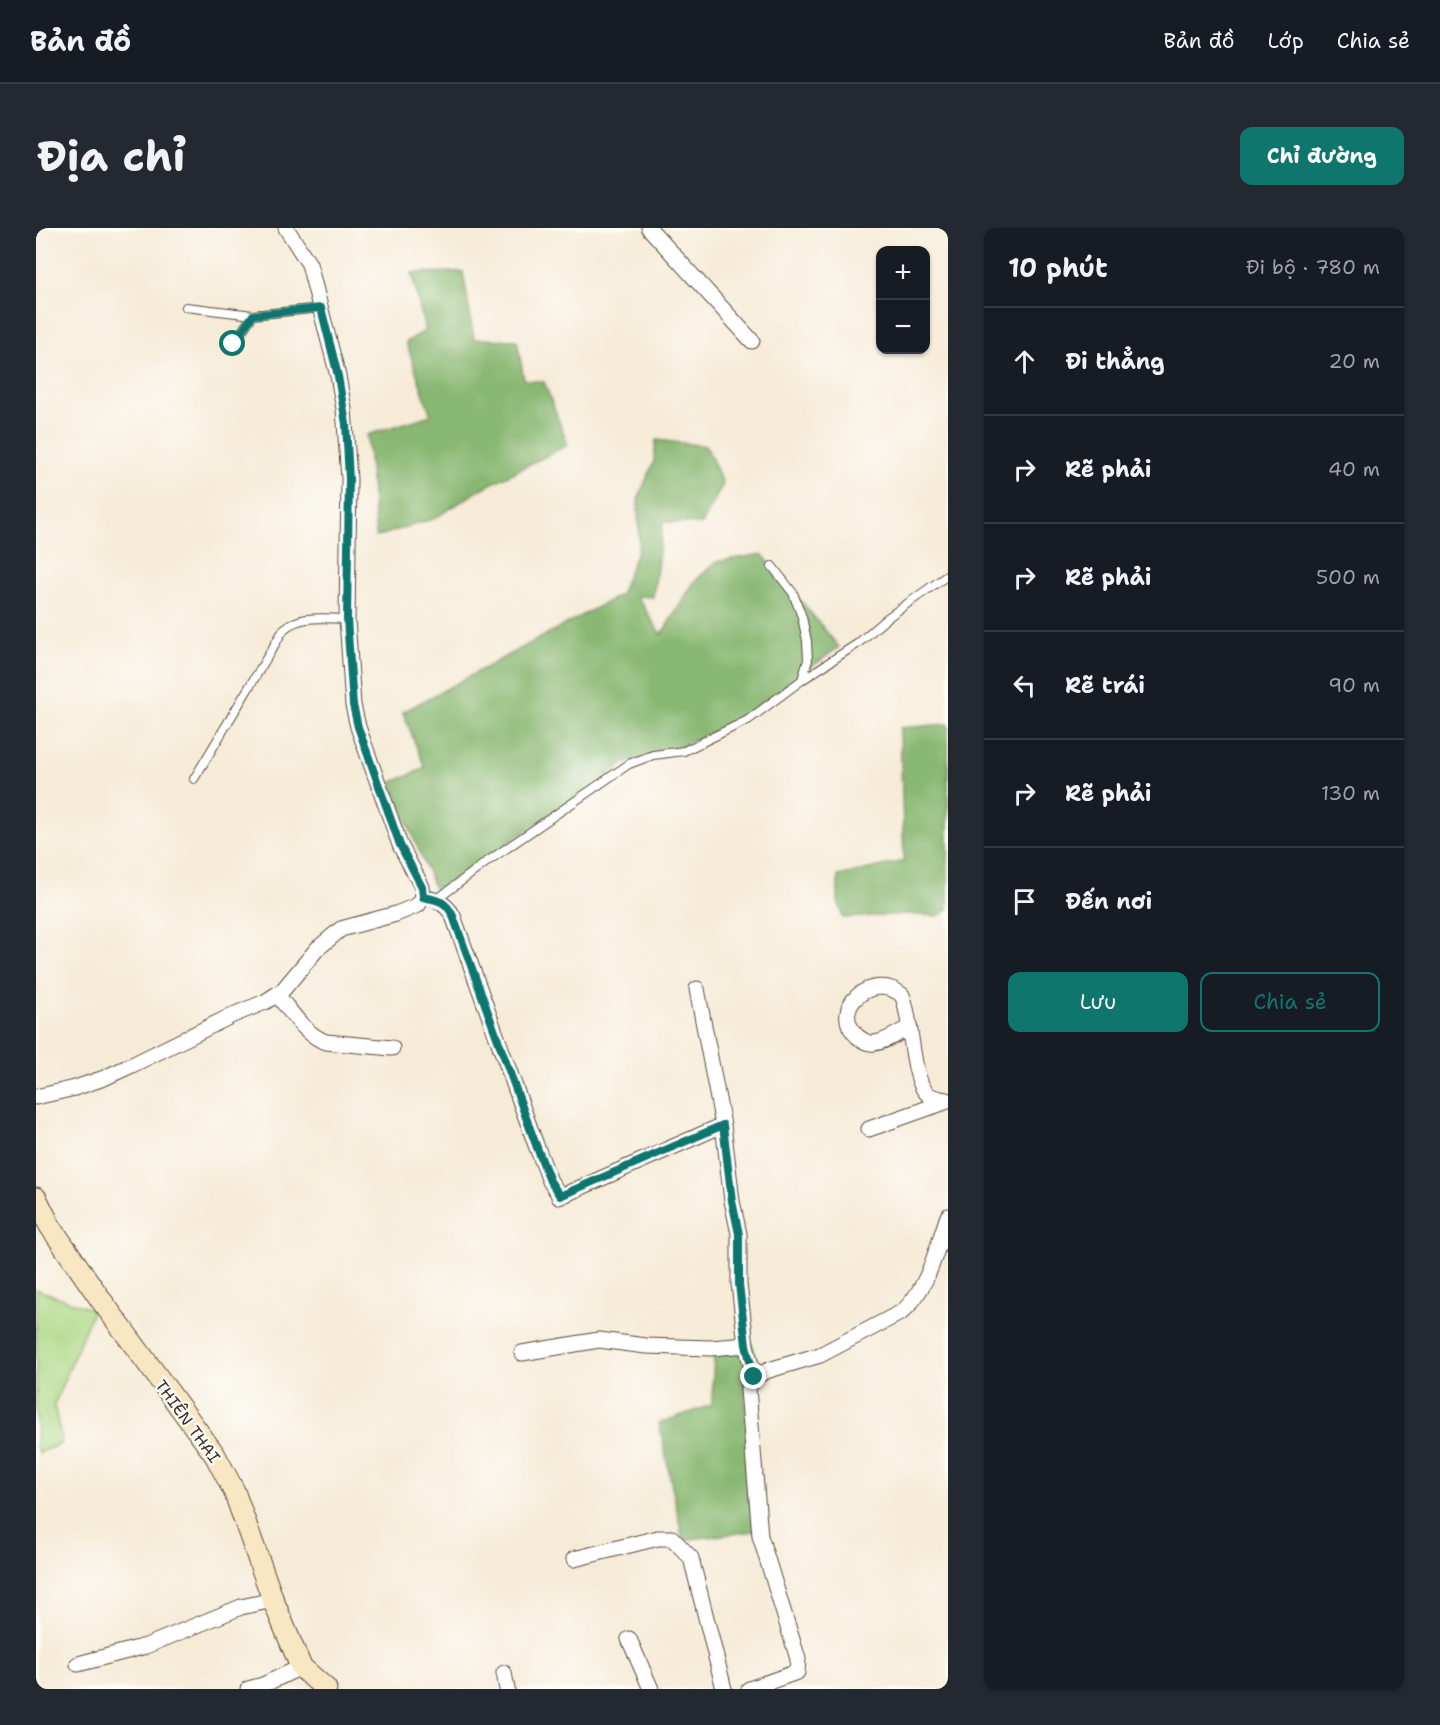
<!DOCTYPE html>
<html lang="vi">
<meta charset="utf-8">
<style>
body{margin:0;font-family:"Shantell Sans",sans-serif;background:#242831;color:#f1f3f6}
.controls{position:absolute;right:18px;top:18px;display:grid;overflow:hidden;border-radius:12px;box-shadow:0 2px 4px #0004}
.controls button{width:54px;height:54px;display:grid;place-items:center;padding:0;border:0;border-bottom:2px solid #363941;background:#171b24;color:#f1f3f6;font:30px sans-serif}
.stop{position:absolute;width:18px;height:18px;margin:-14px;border:4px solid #0f766e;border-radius:50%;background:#fff}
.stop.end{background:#0f766e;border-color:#fff;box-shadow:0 2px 6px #0008}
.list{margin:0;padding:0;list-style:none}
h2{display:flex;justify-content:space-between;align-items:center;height:78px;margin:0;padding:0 24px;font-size:26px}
h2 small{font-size:20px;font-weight:400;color:#9ea1a6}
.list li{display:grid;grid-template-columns:39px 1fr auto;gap:18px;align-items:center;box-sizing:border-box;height:108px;padding:0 24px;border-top:2px solid #363941}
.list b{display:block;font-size:22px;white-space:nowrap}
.list em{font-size:20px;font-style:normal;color:#9ea1a6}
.actions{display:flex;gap:12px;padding:18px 24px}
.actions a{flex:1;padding:14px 0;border:2px solid #0f766e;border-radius:12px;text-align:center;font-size:21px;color:#0f766e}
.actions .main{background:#0f766e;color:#fff}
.icon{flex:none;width:33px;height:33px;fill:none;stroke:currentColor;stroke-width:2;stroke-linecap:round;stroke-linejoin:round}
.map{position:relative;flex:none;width:912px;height:1461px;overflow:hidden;border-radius:12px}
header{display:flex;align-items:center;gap:36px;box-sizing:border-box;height:84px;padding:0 30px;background:#171b24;border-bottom:2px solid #363941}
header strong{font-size:28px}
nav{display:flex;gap:33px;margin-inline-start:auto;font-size:21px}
.intro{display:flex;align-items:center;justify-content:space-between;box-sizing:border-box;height:144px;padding:0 36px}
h1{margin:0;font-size:42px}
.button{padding:15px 27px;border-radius:12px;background:#0f766e;color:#fff;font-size:21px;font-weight:700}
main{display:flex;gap:36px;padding:0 36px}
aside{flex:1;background:#171b24;border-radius:12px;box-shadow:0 2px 4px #0004}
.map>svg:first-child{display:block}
.green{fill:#acd884;stroke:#748151;stroke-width:1.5}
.forest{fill:#89b872;stroke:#627148;stroke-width:1.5}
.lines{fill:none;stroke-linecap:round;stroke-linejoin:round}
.lane-casing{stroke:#57473a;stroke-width:10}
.street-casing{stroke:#57473a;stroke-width:17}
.secondary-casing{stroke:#57473a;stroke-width:23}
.lane{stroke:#fff;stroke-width:8}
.street{stroke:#fff;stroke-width:15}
.secondary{stroke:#f9e7c3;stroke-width:21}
.route{stroke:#0f766e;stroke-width:8}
.labels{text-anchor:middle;stroke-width:5;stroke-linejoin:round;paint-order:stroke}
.street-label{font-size:16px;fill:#3b2a1e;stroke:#fdfcf7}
</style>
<header>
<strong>Bản đồ</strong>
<nav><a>Bản đồ</a><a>Lớp</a><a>Chia sẻ</a></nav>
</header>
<div class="intro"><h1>Địa chỉ</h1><a class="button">Chỉ đường</a></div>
<main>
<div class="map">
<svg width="912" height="1461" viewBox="0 0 912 1461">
<rect width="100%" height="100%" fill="#fdfcf7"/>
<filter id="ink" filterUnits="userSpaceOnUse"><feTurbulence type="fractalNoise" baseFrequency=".0167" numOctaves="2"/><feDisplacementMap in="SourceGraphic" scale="12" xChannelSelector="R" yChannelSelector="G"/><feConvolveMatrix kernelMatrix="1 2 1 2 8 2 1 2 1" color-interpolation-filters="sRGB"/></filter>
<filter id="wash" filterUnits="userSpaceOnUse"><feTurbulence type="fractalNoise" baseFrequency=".008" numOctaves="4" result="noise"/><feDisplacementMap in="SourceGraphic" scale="24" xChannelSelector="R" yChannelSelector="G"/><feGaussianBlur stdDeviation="1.35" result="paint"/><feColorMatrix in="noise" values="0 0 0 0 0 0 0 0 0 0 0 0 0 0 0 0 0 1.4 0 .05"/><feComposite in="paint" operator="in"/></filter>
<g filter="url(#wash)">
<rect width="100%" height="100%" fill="#f6ebd7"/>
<!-- green -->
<path class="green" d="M0 1061 57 1082 18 1177 26 1215 3 1225 0 1218Z"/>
<!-- forest -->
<path class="forest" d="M427 44 438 111 481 112 488 152 508 154 532 217 445 261 399 290 340 309 331 207 395 187 370 114 389 103 376 45Z
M620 212 670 218 687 256 666 296 627 294 617 369 601 368 625 407 659 353 680 334 726 326 803 419 706 489 638 522 589 535 400 664 355 555 389 540 367 484 584 367 603 318 602 271 618 233Z
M912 496V681L902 688 869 686 807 690 802 672V648L868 633 864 500Z
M716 1116 722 1138 708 1145 719 1303 647 1312 623 1195 676 1177 678 1122Z"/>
</g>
<g filter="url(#ink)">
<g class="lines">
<defs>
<path id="lane" d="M150 79 217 87 285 80
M197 116 217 87
M736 338 757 365 766 389 771 413 772 432 766 452
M158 551 248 401C265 386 289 391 311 391
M399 670 404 669 452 633 593 536 617 527 648 523 712 492 766 452 821 416 851 390 912 347"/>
<path id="street" d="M613 0 716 113
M387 669C401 672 410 675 417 688L500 917 514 953 524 968
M661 761 687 897 696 973 703 1006V1056L710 1117 718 1149
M241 767C255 783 269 807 290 814L356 820
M872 800C862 805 850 814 838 815 831 816 826 812 821 808 792 780 837 743 866 767 876 787 875 856 893 867 898 870 905 871 911 872
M0 869 39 860 68 850 96 837 197 787 229 774 246 763 281 721 305 701 360 686 382 677 387 669 386 659 364 617 322 499 317 477 311 391 313 251 308 181 302 148 273 36 250 0
M833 901 912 873
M523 969 687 897
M486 1125 563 1112 610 1118 675 1120 710 1117
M538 1331 622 1310H636L655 1330 688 1461
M593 1411 615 1461
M42 1436 110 1418 205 1379 237 1372
M468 1445 471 1461
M212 1461 227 1457 265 1439
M713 1461 761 1444 762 1431 724 1308 712 1161 718 1149 733 1142 784 1127 866 1084C893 1060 900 1021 912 988"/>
<path id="secondary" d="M0 970 14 998 65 1072 179 1227 198 1263 237 1372 265 1439 290 1461"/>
</defs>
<!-- lane casing -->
<use href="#lane" class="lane-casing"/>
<!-- street casing -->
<use href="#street" class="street-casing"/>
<!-- secondary casing -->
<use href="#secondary" class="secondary-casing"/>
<!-- lane -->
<use href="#lane" class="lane"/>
<!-- street -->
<use href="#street" class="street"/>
<!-- secondary -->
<use href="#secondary" class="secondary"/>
</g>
</g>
<g class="lines" filter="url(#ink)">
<!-- route -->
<path class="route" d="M197 116 217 87 285 80 302 148 310 196 313 251 311 391 317 477 322 499 364 617 386 659 387 669C403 672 410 673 417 688L500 917 514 953 524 968 687 897 696 973 703 1006V1056L710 1117 718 1149"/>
</g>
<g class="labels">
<!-- street labels -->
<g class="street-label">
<text transform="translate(152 1193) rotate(54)" y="6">THIÊN THAI</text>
</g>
</g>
</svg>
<div class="controls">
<button>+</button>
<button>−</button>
</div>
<div class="stop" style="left:197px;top:116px"></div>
<div class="stop end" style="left:718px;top:1149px"></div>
</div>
<aside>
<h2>10 phút<small>Đi bộ · 780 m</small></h2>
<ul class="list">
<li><svg class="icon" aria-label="ahead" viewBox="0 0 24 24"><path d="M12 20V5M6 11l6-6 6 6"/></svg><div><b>Đi thẳng</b></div><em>20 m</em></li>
<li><svg class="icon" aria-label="right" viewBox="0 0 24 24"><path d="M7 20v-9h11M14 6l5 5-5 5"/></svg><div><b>Rẽ phải</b></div><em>40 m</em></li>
<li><svg class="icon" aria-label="right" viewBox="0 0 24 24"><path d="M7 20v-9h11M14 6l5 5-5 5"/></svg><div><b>Rẽ phải</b></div><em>500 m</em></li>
<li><svg class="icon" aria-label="left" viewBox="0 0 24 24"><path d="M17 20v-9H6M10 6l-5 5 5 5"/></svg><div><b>Rẽ trái</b></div><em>90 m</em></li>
<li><svg class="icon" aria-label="right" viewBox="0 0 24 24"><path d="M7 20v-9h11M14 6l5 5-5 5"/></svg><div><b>Rẽ phải</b></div><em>130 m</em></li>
<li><svg class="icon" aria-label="arrive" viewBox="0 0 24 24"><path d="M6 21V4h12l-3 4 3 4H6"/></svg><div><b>Đến nơi</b></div></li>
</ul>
<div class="actions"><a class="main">Lưu</a><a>Chia sẻ</a></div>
</aside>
</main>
